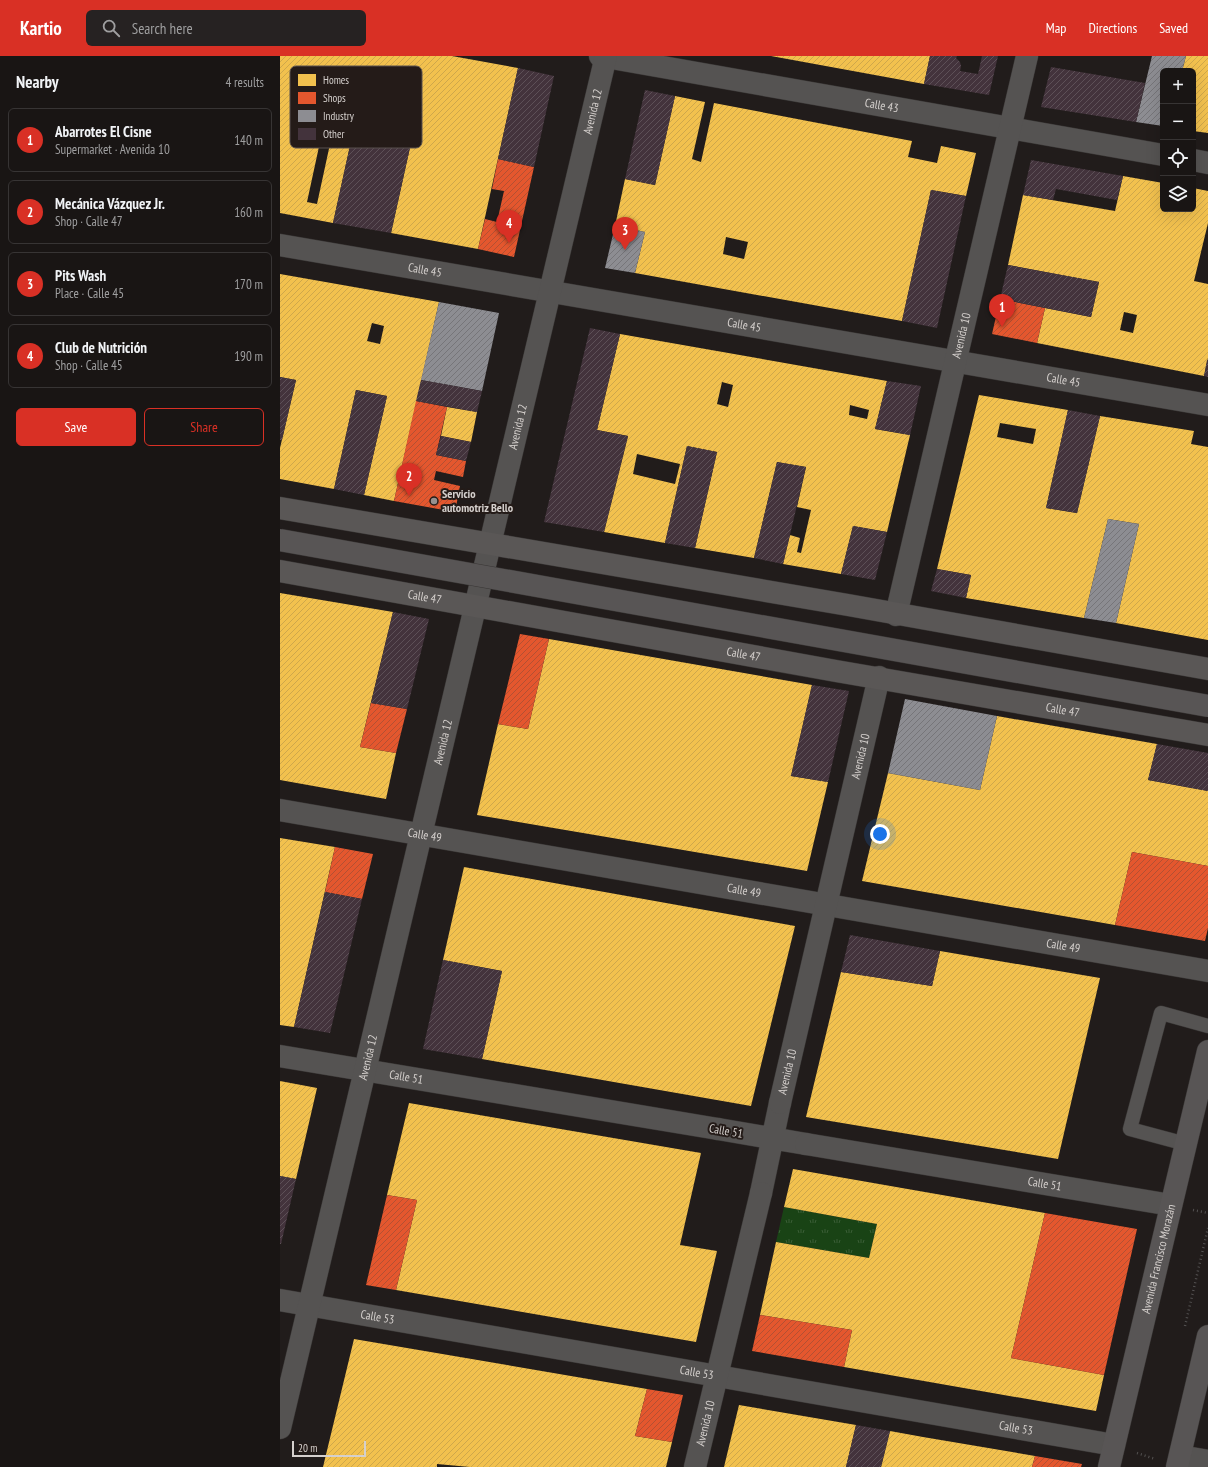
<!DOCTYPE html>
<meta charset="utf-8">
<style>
body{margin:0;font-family:"PT Sans Narrow",sans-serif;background:#262222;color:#f1f3f6}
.controls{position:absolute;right:12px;top:12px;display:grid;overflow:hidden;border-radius:6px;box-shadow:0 4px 16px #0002}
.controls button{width:36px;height:36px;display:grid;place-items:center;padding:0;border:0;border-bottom:1px solid #373434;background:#191514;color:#f1f3f6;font:20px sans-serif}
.scale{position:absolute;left:12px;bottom:10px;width:74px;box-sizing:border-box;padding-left:4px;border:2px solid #d5d0cd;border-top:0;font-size:11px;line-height:14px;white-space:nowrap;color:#d5d0cd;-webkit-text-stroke:3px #241b18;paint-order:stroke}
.you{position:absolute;left:600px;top:778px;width:14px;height:14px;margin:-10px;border:3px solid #fff;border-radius:50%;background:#1a73e8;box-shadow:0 0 0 6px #1a73e833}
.badge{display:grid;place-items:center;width:26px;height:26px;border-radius:50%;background:#d93025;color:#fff;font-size:13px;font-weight:700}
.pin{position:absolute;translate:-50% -33px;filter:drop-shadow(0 1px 2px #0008)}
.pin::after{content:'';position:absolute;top:21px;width:14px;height:12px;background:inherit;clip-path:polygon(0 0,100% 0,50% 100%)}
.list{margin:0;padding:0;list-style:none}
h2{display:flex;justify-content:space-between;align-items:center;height:52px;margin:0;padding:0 16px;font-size:17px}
h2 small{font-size:13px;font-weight:400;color:#9f9fa0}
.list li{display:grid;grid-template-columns:26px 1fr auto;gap:12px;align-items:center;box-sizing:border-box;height:64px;margin:0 8px 8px;padding:0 8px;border:1px solid #373434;border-radius:6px}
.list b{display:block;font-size:15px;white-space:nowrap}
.list p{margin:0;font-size:13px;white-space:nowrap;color:#9f9fa0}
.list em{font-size:13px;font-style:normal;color:#9f9fa0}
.actions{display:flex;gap:8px;padding:12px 16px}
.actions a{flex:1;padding:9px 0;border:1px solid #d93025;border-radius:6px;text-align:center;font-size:14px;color:#d93025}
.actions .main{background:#d93025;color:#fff}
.icon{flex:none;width:22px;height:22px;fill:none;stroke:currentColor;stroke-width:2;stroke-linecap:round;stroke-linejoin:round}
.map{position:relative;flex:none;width:928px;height:1411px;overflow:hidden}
header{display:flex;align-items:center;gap:24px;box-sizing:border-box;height:56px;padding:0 20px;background:#d93025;color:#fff}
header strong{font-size:19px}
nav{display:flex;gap:22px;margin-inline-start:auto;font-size:14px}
.search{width:280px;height:36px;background:#262222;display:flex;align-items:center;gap:10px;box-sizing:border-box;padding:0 14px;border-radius:6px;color:#9f9fa0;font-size:15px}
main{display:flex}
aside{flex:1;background:#191514}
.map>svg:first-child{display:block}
.grass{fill:url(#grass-tufts)}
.homes{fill:url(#homes-hatch);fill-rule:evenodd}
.shops{fill:url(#shops-hatch)}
.industry{fill:url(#industry-hatch)}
.building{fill:url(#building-hatch)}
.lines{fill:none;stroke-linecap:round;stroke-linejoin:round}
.service-casing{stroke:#393635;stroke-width:15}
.pedestrian-casing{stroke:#393635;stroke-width:23}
.minor-casing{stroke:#393635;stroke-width:23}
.tertiary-casing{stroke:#393635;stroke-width:23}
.secondary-casing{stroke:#393635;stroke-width:23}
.primary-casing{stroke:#393635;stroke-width:23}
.path{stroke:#535151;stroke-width:2.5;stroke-dasharray:1 3;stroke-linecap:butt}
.service{stroke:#555352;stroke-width:14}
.pedestrian{stroke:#555352;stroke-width:22}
.minor{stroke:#555352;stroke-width:22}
.tertiary{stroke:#555352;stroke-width:22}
.secondary{stroke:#5a5756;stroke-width:22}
.primary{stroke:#585555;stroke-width:22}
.primary-bridge-casing{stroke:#393635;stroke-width:23;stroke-linecap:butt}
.primary-bridge{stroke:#585555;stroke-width:22}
.poi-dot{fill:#96918f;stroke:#241b18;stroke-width:1.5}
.labels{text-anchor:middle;stroke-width:4;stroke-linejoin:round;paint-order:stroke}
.street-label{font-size:12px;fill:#d5d0cd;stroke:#241b18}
.poi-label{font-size:12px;font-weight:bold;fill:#d5d0cd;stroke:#241b18;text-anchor:start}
.key{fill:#241b18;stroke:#59514e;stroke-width:1}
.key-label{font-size:11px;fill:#d5d0cd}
</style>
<header>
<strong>Kartio</strong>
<div class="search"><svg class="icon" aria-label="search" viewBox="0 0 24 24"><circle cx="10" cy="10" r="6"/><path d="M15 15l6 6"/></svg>Search here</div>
<nav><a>Map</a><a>Directions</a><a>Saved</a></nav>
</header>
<main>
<aside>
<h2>Nearby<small>4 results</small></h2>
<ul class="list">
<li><span class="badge">1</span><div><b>Abarrotes El Cisne</b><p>Supermarket · Avenida 10</p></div><em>140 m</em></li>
<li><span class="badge">2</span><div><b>Mecánica Vázquez Jr.</b><p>Shop · Calle 47</p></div><em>160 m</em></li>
<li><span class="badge">3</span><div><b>Pits Wash</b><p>Place · Calle 45</p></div><em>170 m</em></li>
<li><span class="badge">4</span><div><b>Club de Nutrición</b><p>Shop · Calle 45</p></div><em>190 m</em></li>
</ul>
<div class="actions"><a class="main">Save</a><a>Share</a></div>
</aside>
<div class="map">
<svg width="928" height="1411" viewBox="0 0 928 1411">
<defs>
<pattern id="grass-tufts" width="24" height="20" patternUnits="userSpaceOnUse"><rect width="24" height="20" fill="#194315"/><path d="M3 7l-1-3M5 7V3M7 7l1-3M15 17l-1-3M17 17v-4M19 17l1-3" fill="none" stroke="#3a5d36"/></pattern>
<pattern id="homes-hatch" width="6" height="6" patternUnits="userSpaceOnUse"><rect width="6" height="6" fill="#f2c14e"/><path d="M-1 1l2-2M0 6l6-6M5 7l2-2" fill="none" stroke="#cea74b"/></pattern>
<pattern id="shops-hatch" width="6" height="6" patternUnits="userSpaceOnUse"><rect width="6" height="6" fill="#e4572e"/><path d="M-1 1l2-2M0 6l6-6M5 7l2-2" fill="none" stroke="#b35033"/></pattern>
<pattern id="industry-hatch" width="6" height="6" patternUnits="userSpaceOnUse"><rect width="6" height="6" fill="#8d8d92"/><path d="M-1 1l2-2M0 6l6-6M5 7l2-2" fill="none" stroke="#767579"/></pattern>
<pattern id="building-hatch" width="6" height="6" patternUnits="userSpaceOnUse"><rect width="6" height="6" fill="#43333c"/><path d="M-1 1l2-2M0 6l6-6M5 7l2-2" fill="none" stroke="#5d5057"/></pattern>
</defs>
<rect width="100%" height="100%" fill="#211c1b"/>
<!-- grass -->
<path class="grass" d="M504 1151 597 1168 589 1202 496 1186Z"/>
<!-- homes -->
<path class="homes" d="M0 0H172L238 12 198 193 111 177 131 87 73 76 53 167 0 157ZM40 86 50 88 37 148 27 146Z
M491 0H650L644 28Z
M906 0H928V77L913 75V15H902Z
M395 40 425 46 412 103 421 106 434 47 632 85 628 101 657 107 661 90 696 97 686 140 651 134 622 265 355 217 365 176 335 170 345 123 375 129ZM446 181 468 186 464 203 443 198Z
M843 120 883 127V153H913V132L928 135V167L914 225 928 228V302L924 320 757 287 765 252 811 261 819 226 728 209 743 139 835 155ZM844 256 857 259 853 277 840 274Z
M0 218 159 246 114 445 84 439 107 340 76 334 54 433 0 423V392L16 324 0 321ZM92 267 104 270 100 288 87 285Z
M340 278 607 325 595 373 630 379 607 476 573 470 561 518 503 508 510 479 520 482 517 496 521 497 531 454 517 451 526 411 497 406 474 502 415 492 437 396 407 390 385 487 324 476 348 380 317 374ZM442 326 453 329 448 351 437 348ZM570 349 589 354 587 363 569 359ZM357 398 400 408 395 428 353 418Z
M699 339 788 354 766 452 797 457 820 360 914 375 911 388 928 391V584L836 567 859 468 828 463 804 562 686 542 691 519 657 513ZM720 367 756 373 753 388 717 381Z
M167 351 197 356 191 386 161 380Z
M0 537 113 556 80 691 116 697 106 743 0 724Z
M269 583 532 629 511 720 548 726 527 815 197 759 218 668 248 673Z
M717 660 877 688 868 724 928 735V810L852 796 835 869 582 825 608 717 700 734Z
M0 782 55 791 14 971 0 969Z
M184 811 515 870 471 1050 202 1003 222 915 163 904Z
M660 895 820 922 778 1103 526 1061 561 916 652 930Z
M0 1025 37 1032 16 1123 0 1120Z
M129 1047 421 1097 400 1189 437 1195 416 1286 116 1234 137 1144 107 1139Z
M513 1113 765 1157 731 1302 824 1319 816 1355 564 1311 572 1274 480 1259 496 1186 589 1202 597 1168 504 1151Z
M74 1283 367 1333 355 1380 392 1386 386 1411H190L157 1408V1411H43Z
M459 1349 576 1369 566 1411H444Z
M610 1375 643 1381 755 1400 752 1411H601Z"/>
<!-- shops -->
<path class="shops" d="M218 103 254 111 234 201 198 193 205 163 217 166 224 135 212 133Z
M720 243 765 252 757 287 712 278Z
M136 345 167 351 156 399 186 405 183 421 156 415 154 424 180 430 175 456 114 445Z
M240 578 269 583 248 673 218 668Z
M91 647 127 653 116 697 80 691Z
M55 791 93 798 82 843 45 836Z
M852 796 928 810V872L925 885 835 869Z
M107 1139 137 1144 116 1234 86 1229Z
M765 1157 857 1173 824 1319 731 1302Z
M480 1259 572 1274 564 1311 472 1295Z
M367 1333 403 1339 392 1386 355 1380Z
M755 1400 802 1408 801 1411H752Z"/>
<!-- industry -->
<path class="industry" d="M872 0H906L902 15H883V70L856 66Z
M335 170 365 176 355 217 325 212Z
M159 246 219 257 202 335 141 324Z
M828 463 859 468 836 567 804 562Z
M625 643 717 660 700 734 608 717Z"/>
<!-- building -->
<path class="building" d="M650 0H677L676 2 680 6 681 10 680 15 698 18 702 0H718L709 39 644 28Z
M771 11 865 27 856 66 761 51Z
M238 12 274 20 254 111 218 103Z
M365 34 395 40 375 129 345 123Z
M73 76 131 87 111 177 53 167Z
M751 104 843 120 837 144 776 133 773 144 743 139Z
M651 134 686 140 657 272 622 265Z
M728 209 819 226 811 261 720 243Z
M310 272 340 278 317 374 348 380 324 476 264 466Z
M927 304H928V321L924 320Z
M0 321 16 324 2 384H0Z
M141 324 202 335 197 356 136 345Z
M607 325 641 330 630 379 595 373Z
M76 334 107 340 84 439 54 433Z
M788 354 820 360 797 457 766 452Z
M161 380 191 386 186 405 156 399Z
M407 390 437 396 415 492 385 487Z
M497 406 526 411 503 508 474 502Z
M573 470 607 476 595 524 561 518Z
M657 513 691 519 686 542 651 535Z
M113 556 149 563 127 653 91 647Z
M532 629 569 635 548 726 511 720Z
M877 688 928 697V735L868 724Z
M45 836 82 843 50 977 14 971Z
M570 879 660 895 652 930 561 916Z
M163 904 222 915 202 1003 143 993Z
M0 1120 16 1123 1 1188H0Z
M576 1369 610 1375 601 1411H566Z"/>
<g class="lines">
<defs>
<path id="service" d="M906 1088 850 1073 881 957 928 970"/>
<path id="pedestrian" d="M438 1073 526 1088
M481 1137 500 1047"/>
<g id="minor">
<path id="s1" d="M320 0 883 99"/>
<path d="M913 104 928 107"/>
<path id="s2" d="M0 189 928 349"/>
<path id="s3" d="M616 559 747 0"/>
<path id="s4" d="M0 754 928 915"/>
<path id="s5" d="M0 1000 438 1073"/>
<path id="s6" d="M500 1047 599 621"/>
<path id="s7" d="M526 1088 891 1149"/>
<path id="s8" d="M0 1244 834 1389"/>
<path d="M900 1400 928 1405"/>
<path id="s9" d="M415 1411 481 1137"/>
</g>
<g id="tertiary">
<path id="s10" d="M0 1372 326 0"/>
</g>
<g id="secondary">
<path d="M0 452 568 549 928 613"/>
<path id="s11" d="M0 515 556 615 928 679"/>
</g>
<g id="primary">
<path id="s12" d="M829 1411 928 995"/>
<path d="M897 1411 928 1280"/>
</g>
</defs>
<!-- service casing -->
<use href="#service" class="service-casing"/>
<!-- pedestrian casing -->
<use href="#pedestrian" class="pedestrian-casing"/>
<!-- minor casing -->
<use href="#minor" class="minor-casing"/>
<!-- tertiary casing -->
<use href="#tertiary" class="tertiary-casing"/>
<!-- secondary casing -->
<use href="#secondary" class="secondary-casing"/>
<!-- primary casing -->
<use href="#primary" class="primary-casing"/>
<!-- path -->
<path class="path" d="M913 1154 928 1157
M905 1270 928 1172
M857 1397 875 1403"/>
<!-- service -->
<use href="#service" class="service"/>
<!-- pedestrian -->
<use href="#pedestrian" class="pedestrian"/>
<!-- minor -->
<use href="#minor" class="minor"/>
<!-- tertiary -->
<use href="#tertiary" class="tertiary"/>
<!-- secondary -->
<use href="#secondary" class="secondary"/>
<!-- primary -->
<use href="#primary" class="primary"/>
<defs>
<path id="primary-bridge" d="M0 484 928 650"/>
</defs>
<!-- primary-bridge casing -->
<use href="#primary-bridge" class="primary-bridge-casing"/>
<!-- primary-bridge -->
<use href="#primary-bridge" class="primary-bridge"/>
</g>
<!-- markers -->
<circle class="poi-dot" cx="154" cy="445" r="4"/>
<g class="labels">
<!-- street labels -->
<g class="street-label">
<text dy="4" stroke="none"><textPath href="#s1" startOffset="286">Calle 43</textPath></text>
<text dy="4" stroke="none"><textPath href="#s10" startOffset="1353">Avenida 12</textPath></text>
<text dy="4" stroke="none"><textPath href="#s2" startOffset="147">Calle 45</textPath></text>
<text dy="4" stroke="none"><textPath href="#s2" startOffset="471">Calle 45</textPath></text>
<text dy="4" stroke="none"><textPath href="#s3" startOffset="287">Avenida 10</textPath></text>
<text dy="4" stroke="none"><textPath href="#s2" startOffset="795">Calle 45</textPath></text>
<text dy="4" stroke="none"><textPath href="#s10" startOffset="1029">Avenida 12</textPath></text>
<text dy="4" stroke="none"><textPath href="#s11" startOffset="147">Calle 47</textPath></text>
<text dy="4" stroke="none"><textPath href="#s11" startOffset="471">Calle 47</textPath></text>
<text dy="4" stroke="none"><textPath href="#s11" startOffset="795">Calle 47</textPath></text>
<text dy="4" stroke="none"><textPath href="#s10" startOffset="705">Avenida 12</textPath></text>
<text dy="4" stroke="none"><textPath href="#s6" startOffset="356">Avenida 10</textPath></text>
<text dy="4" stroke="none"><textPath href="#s4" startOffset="147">Calle 49</textPath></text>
<text dy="4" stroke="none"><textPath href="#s4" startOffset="471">Calle 49</textPath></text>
<text dy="4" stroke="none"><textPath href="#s4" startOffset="795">Calle 49</textPath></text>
<text dy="4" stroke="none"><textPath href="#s10" startOffset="381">Avenida 12</textPath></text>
<text dy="4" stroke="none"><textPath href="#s6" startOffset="32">Avenida 10</textPath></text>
<text dy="4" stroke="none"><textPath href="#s5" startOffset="128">Calle 51</textPath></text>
<text transform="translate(446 1075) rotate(10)" y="4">Calle 51</text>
<text dy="4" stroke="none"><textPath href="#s7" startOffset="242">Calle 51</textPath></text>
<text dy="4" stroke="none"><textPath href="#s12" startOffset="214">Avenida Francisco Morazán</textPath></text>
<text dy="4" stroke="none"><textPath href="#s8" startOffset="99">Calle 53</textPath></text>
<text dy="4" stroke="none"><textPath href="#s8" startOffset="423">Calle 53</textPath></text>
<text dy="4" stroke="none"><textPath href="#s9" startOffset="45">Avenida 10</textPath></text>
<text dy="4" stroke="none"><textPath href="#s8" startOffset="747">Calle 53</textPath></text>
</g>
<!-- poi labels -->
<g class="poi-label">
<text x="162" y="442">Servicio<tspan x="162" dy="14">automotriz Bello</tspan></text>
</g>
</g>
<!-- legend -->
<rect x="10" y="10" width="132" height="82" rx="6" class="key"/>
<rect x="18" y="18" width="18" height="12" fill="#f2c14e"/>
<rect x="18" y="36" width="18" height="12" fill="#e4572e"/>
<rect x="18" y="54" width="18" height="12" fill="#8d8d92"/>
<rect x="18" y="72" width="18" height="12" fill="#43333c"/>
<g class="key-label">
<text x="43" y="28">Homes</text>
<text x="43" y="46">Shops</text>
<text x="43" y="64">Industry</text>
<text x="43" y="82">Other</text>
</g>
</svg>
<div class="controls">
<button>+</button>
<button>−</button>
<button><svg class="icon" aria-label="locate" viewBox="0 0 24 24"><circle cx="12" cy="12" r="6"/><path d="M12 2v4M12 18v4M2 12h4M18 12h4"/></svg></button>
<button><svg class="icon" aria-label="layers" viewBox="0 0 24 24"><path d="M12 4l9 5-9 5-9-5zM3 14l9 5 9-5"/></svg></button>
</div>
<div class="scale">20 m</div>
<div class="you"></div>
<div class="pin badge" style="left:722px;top:271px">1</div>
<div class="pin badge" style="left:129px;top:440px">2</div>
<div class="pin badge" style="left:345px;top:194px">3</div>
<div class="pin badge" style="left:229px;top:187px">4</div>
</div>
</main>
